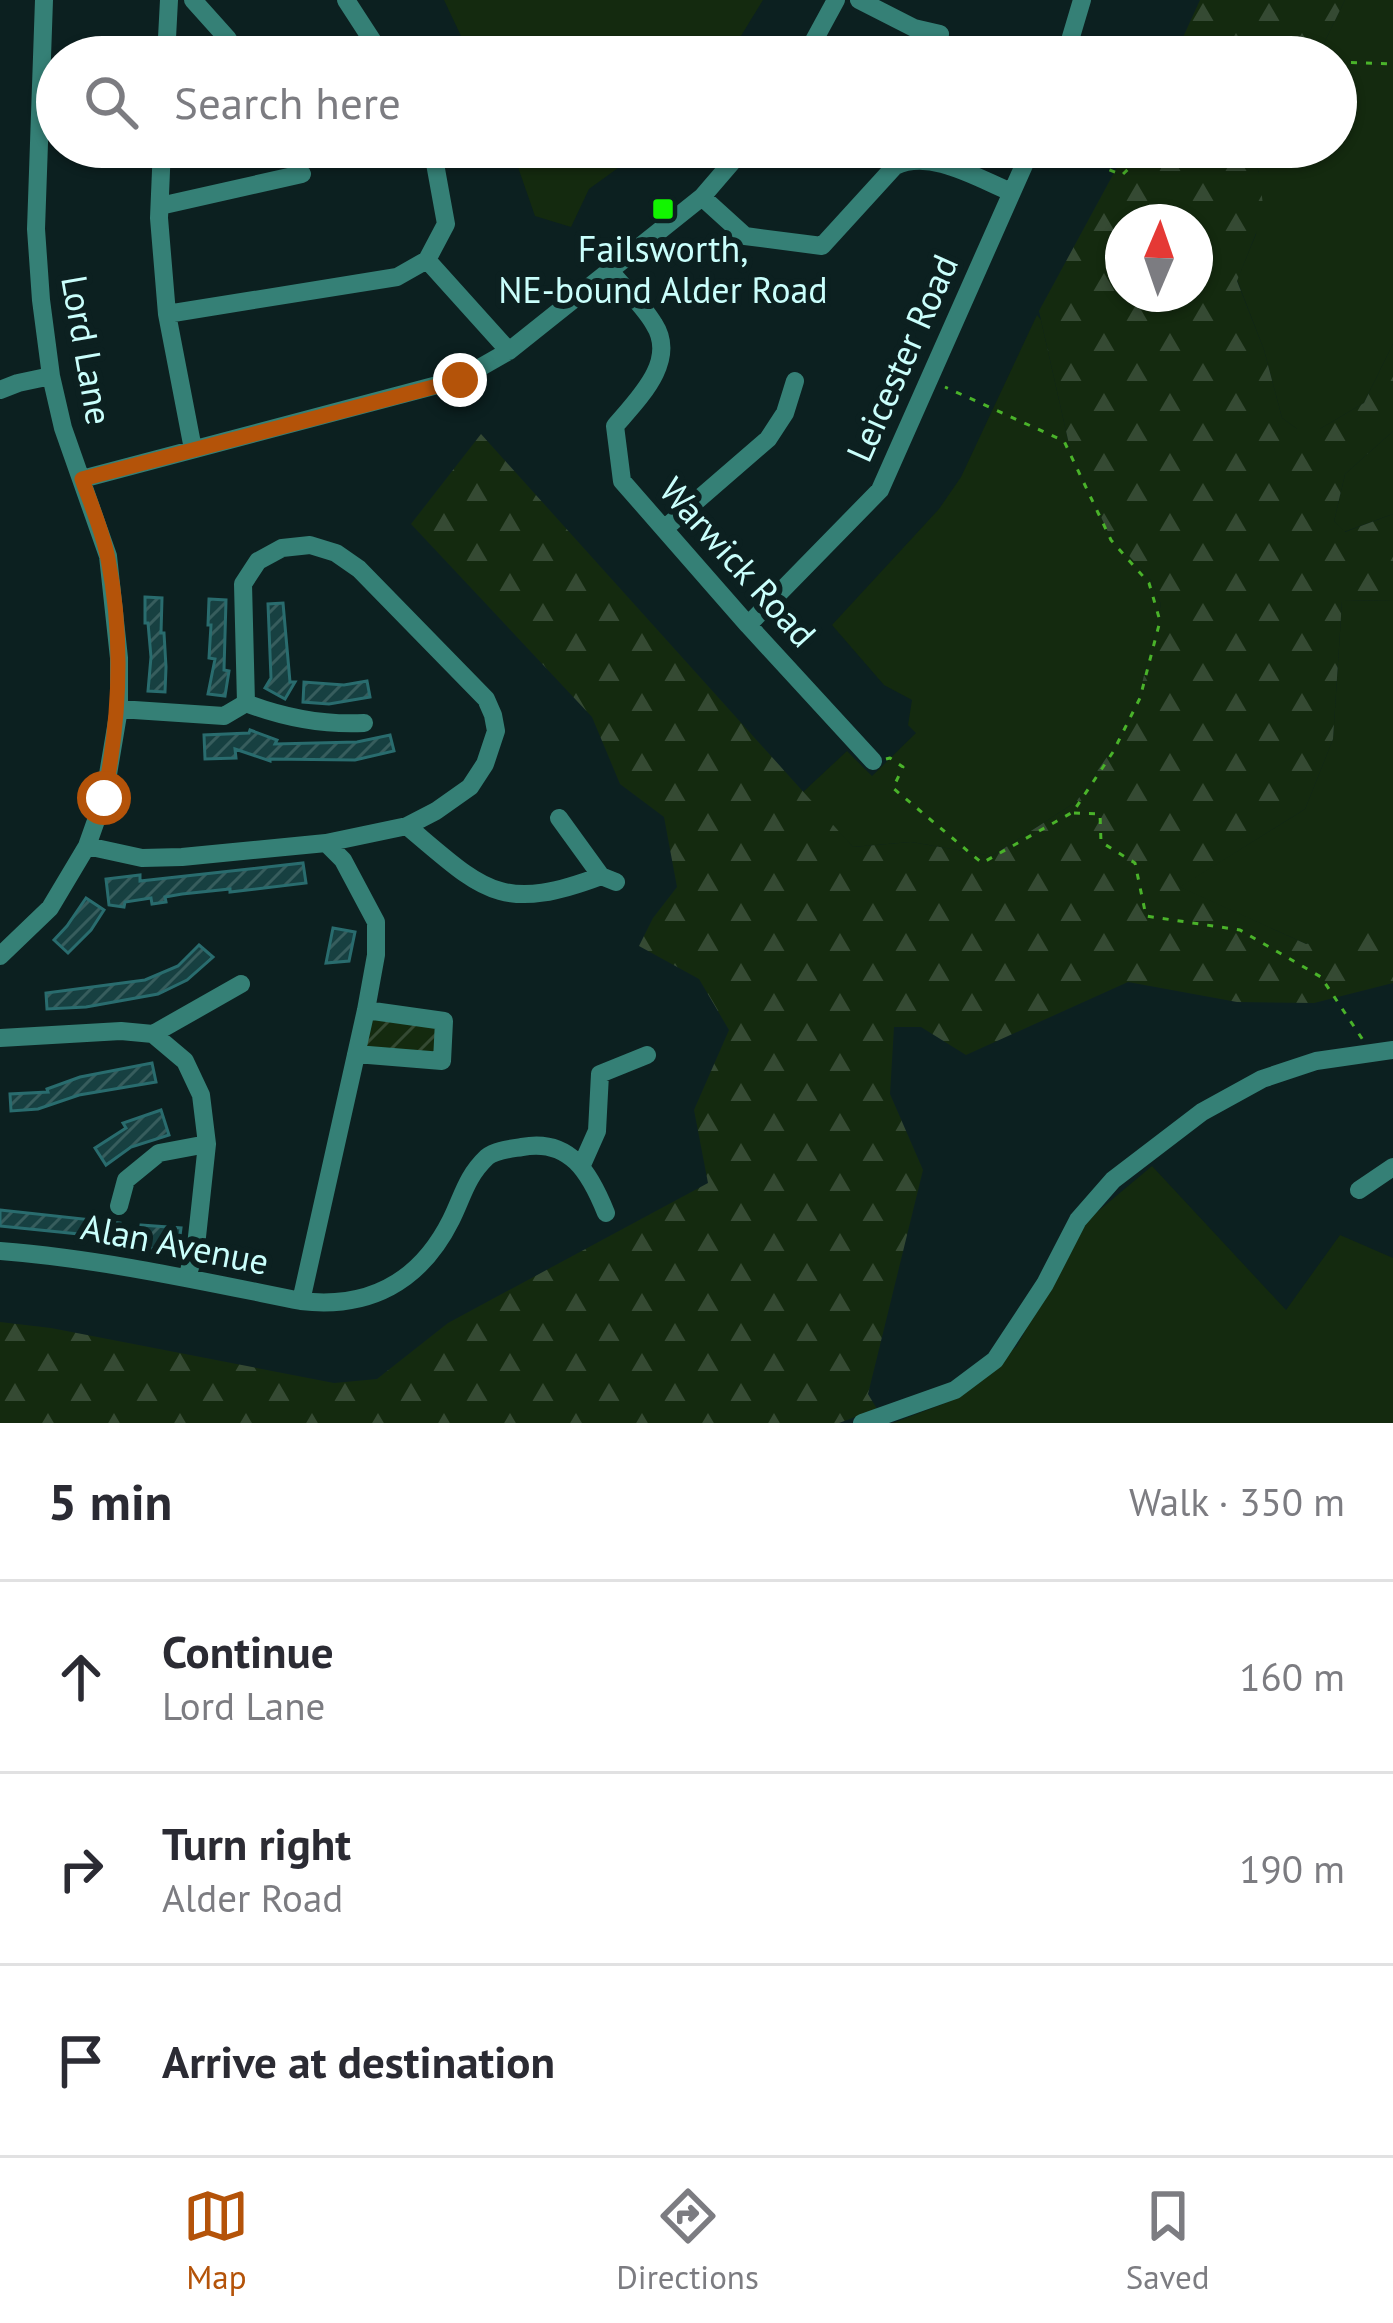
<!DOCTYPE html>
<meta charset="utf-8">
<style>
body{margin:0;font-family:"PT Sans",sans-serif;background:#f7f7f7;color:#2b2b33}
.compass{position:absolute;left:1105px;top:204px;width:108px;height:108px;border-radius:50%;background:#fff;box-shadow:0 3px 9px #0004;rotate:2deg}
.stop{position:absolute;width:36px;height:36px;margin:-27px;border:9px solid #b45309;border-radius:50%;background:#fff}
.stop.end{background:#b45309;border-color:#fff;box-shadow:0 3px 12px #0008}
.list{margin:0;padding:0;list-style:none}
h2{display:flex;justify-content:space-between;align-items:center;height:156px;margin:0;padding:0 48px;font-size:51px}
h2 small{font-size:39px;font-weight:400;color:#7c7c81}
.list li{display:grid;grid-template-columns:78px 1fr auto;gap:36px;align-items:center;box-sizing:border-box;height:192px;padding:0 48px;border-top:3px solid #e1e1e2}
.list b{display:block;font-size:45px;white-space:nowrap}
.list p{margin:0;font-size:39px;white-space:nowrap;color:#7c7c81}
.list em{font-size:39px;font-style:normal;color:#7c7c81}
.icon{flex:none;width:66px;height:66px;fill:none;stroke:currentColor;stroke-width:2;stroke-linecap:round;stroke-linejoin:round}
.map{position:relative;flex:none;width:1393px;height:1423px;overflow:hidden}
.search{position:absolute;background:#fff;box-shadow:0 3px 9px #0004;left:36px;right:36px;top:36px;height:132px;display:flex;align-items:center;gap:30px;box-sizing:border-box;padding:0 42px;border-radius:66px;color:#7c7c81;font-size:45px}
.sheet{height:732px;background:#fff}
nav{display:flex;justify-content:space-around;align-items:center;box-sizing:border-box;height:168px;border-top:3px solid #e1e1e2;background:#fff;font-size:33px;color:#7c7c81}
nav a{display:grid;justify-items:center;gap:6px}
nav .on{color:#b45309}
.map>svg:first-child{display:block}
.green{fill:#142a0f}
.forest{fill:url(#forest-firs);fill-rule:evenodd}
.garden{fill:url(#garden-furrows)}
.building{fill:url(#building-hatch);stroke:#296c6e;stroke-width:3}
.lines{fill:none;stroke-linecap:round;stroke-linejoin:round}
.path{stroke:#4ab32a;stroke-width:3;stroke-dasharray:6 9;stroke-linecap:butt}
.minor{stroke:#358076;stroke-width:18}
.route{stroke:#b45309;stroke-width:15}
.poi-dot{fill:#12f500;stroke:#0c2020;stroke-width:4.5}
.labels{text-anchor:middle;stroke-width:12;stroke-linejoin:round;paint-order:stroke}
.poi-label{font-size:36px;fill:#cafffc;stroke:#0c2020}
.street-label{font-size:36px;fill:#cafffc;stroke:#0c2020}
</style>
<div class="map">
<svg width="1393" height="1423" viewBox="0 0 1393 1423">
<defs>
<pattern id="forest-firs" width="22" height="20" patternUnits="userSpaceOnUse" patternTransform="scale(3)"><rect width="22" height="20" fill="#142a0f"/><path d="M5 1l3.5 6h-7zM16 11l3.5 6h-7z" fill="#354a33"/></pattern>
<pattern id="garden-furrows" width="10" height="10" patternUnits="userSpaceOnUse" patternTransform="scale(3)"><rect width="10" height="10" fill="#142a0f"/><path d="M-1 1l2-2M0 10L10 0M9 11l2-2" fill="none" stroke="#354a33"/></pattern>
<pattern id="building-hatch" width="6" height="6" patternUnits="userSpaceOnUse" patternTransform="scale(3)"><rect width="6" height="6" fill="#174041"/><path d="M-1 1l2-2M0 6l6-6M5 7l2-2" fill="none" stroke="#375d5d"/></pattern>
</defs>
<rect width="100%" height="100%" fill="#0c2020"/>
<!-- green -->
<path class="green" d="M444 0H763L728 57H471Z
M1345 0H1393V344L1364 403 1320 429H1297L1282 418 1264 350 1237 280 1256 234 1259 173 1247 147H1336V57H1317Z
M511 147H647L589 189 571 227 535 216Z
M1037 315 1041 320 1071 453 1109 534 1151 580 1161 604 1139 696 1111 751 1076 802 992 856 911 842 853 847 802 793 847 751 872 776 916 733 908 725 912 700 884 685 832 625 939 509 961 477Z
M1393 431V514L1344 532 1334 521 1345 474Z
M1393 600V936L1306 944 1179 887 1305 809 1333 739 1342 601Z
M1152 1166 1286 1310 1340 1235 1393 1258V1423H893L951 1401 1017 1346 1084 1223Z"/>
<!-- forest -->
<path class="forest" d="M1200 0H1345L1317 57H1174Z
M1128 147H1247L1259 173 1264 213 1237 281 1264 350 1282 418 1297 429H1320L1364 403 1393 344V431L1345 474 1334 521 1345 532 1393 514V600L1342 601 1333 739 1305 809 1180 887 1306 944 1378 929 1393 931V983L1314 1003 1237 1002 1128 982 966 1055 921 1027H894L890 1094 923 1170 868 1394 877 1409 839 1423H0V1322L51 1328 334 1383 377 1379 448 1323 708 1183 694 1110 729 1030 699 979 639 946 653 918 677 887 664 817 620 784 592 717 411 524 481 434 853 847 911 842 992 856 1076 802 1111 751 1139 696 1161 604 1151 580 1109 534 1071 453 1039 311ZM1123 222H1195V294H1123Z"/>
<!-- garden -->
<path class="garden" d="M368 1014 438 1026 440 1053 359 1050Z"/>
<!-- building -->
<path class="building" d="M145 597 162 598 161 633H164L166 667 165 692 148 691 151 657 148 623H145Z
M209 599 226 600 224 670 229 671 225 696 208 694 215 659 209 658 211 625H208Z
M283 603 290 682H295L285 699 265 688 271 678 268 604Z
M367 681 370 697 329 704 303 702 304 682 344 685Z
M250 730 277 740 275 744 357 742 390 735 394 751 355 760 270 759V761L235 749 236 758 205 759 204 735 249 733Z
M303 863 306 883 230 892V889L182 894 165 897 166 902 152 904 151 898 125 902 124 907 109 905 106 879 140 875V881Z
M86 898 104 910 91 930 68 953 54 940 67 926Z
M333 928 355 932 349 961 326 963Z
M199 945 213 957 187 980 158 994 86 1007 47 1009 46 993 145 980 178 966Z
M152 1063 156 1082 79 1095 38 1109 11 1111 10 1094 48 1092 47 1089 80 1077Z
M161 1110 169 1135 131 1147 106 1165 95 1148 126 1128 123 1123Z
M0 1210 120 1223 119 1238 0 1226Z
M141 1225 181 1228 178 1251 139 1247Z"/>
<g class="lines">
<!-- path -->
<path class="path" d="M948 45 956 57
M1336 62 1393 64
M1054 147 1122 175 1151 147
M886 759 890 758 903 767 893 788 982 863 1073 812 1113 752 1140 698 1160 621 1149 583 1111 540 1064 441 945 387
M1074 813 1100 814 1101 842 1135 863 1146 916 1240 930 1321 977 1363 1040"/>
<!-- minor -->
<path class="minor" d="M193 0 228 39
M346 0 383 57
M859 0 914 28 940 34
M166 57 169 0
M805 57 836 0
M1065 57 1082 0
M162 147 159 218 167 314 193 449
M702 197 745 236 822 246 895 166C931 149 977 178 1011 192
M160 206 302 174
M427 260 509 351
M610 271C624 288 643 305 654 324 678 361 638 399 615 426L622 481 748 625 873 761
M167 314 397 277 427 260 446 224 432 147
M0 390 18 383 51 376
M82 479 460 379 509 351 702 197 745 147
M664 529 768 439 785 413 795 381
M748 625 880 490 1032 147
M246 703C285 718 322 725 364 723
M119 709 224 716 246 703 243 584 258 561 282 548 310 545 336 553 359 569 486 699 493 715 496 731 485 764 470 787 436 811 407 826 326 843
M559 818 601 876 616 882
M407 826C483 890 500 914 601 876
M0 956 50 908 87 846 104 798 119 709V658L108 556 63 428 51 376 41 300 36 229 44 0
M153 1034 241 984
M0 1038 121 1031 153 1034 185 1061 201 1095 207 1144 196 1246 187 1278
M356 1054 442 1061 444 1021 366 1010
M581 1167 597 1131 600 1074 647 1055
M1359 1190 1393 1167
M119 1206 126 1180 159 1153 207 1144
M0 1251C102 1259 201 1281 301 1301L366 1010 376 955V922L343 860 326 843 182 857 142 858 87 846
M301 1301C369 1309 420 1282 451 1220 463 1196 466 1177 487 1157 496 1150 510 1149 522 1147 570 1138 590 1173 606 1213
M862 1423 955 1390 995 1360 1045 1284 1078 1220 1113 1180 1202 1112 1262 1079 1316 1061 1393 1050"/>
</g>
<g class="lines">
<!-- route -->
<path class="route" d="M104 798C120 718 124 639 108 559 103 532 91 505 82 479L460 380"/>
</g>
<!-- markers -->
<rect class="poi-dot" x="651" y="197" width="24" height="24" rx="6"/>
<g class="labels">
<!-- poi labels -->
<g class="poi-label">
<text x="663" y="262">Failsworth,<tspan x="663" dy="41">NE-bound Alder Road</tspan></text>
</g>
<!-- street labels -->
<g class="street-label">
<text transform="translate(87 350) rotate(80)" y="13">Lord Lane</text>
<text transform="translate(902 358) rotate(-66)" y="13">Leicester Road</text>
<text transform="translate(738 562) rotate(48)" y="13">Warwick Road</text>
<text transform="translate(175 1244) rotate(11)" y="13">Alan Avenue</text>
</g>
</g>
</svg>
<svg class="compass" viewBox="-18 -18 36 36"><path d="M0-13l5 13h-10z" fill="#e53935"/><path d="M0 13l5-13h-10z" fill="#7c7c81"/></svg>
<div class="stop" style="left:104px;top:798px"></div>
<div class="stop end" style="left:460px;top:380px"></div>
<div class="search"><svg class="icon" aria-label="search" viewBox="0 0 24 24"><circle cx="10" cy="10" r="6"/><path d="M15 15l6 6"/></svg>Search here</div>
</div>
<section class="sheet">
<h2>5 min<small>Walk · 350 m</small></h2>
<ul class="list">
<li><svg class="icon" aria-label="ahead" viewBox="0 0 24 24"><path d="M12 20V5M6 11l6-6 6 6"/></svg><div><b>Continue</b><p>Lord Lane</p></div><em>160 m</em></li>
<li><svg class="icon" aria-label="right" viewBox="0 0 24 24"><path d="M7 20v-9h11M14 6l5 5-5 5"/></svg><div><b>Turn right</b><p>Alder Road</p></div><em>190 m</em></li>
<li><svg class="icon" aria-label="arrive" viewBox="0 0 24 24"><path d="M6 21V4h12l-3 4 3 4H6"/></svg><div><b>Arrive at destination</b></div></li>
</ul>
</section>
<nav>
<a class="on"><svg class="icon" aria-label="map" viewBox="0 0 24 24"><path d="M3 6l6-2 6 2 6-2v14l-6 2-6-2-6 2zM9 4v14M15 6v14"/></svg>Map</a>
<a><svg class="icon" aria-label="directions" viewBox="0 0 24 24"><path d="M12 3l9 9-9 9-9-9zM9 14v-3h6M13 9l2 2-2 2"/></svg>Directions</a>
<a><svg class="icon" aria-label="saved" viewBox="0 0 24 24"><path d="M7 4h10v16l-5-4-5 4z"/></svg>Saved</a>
</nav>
